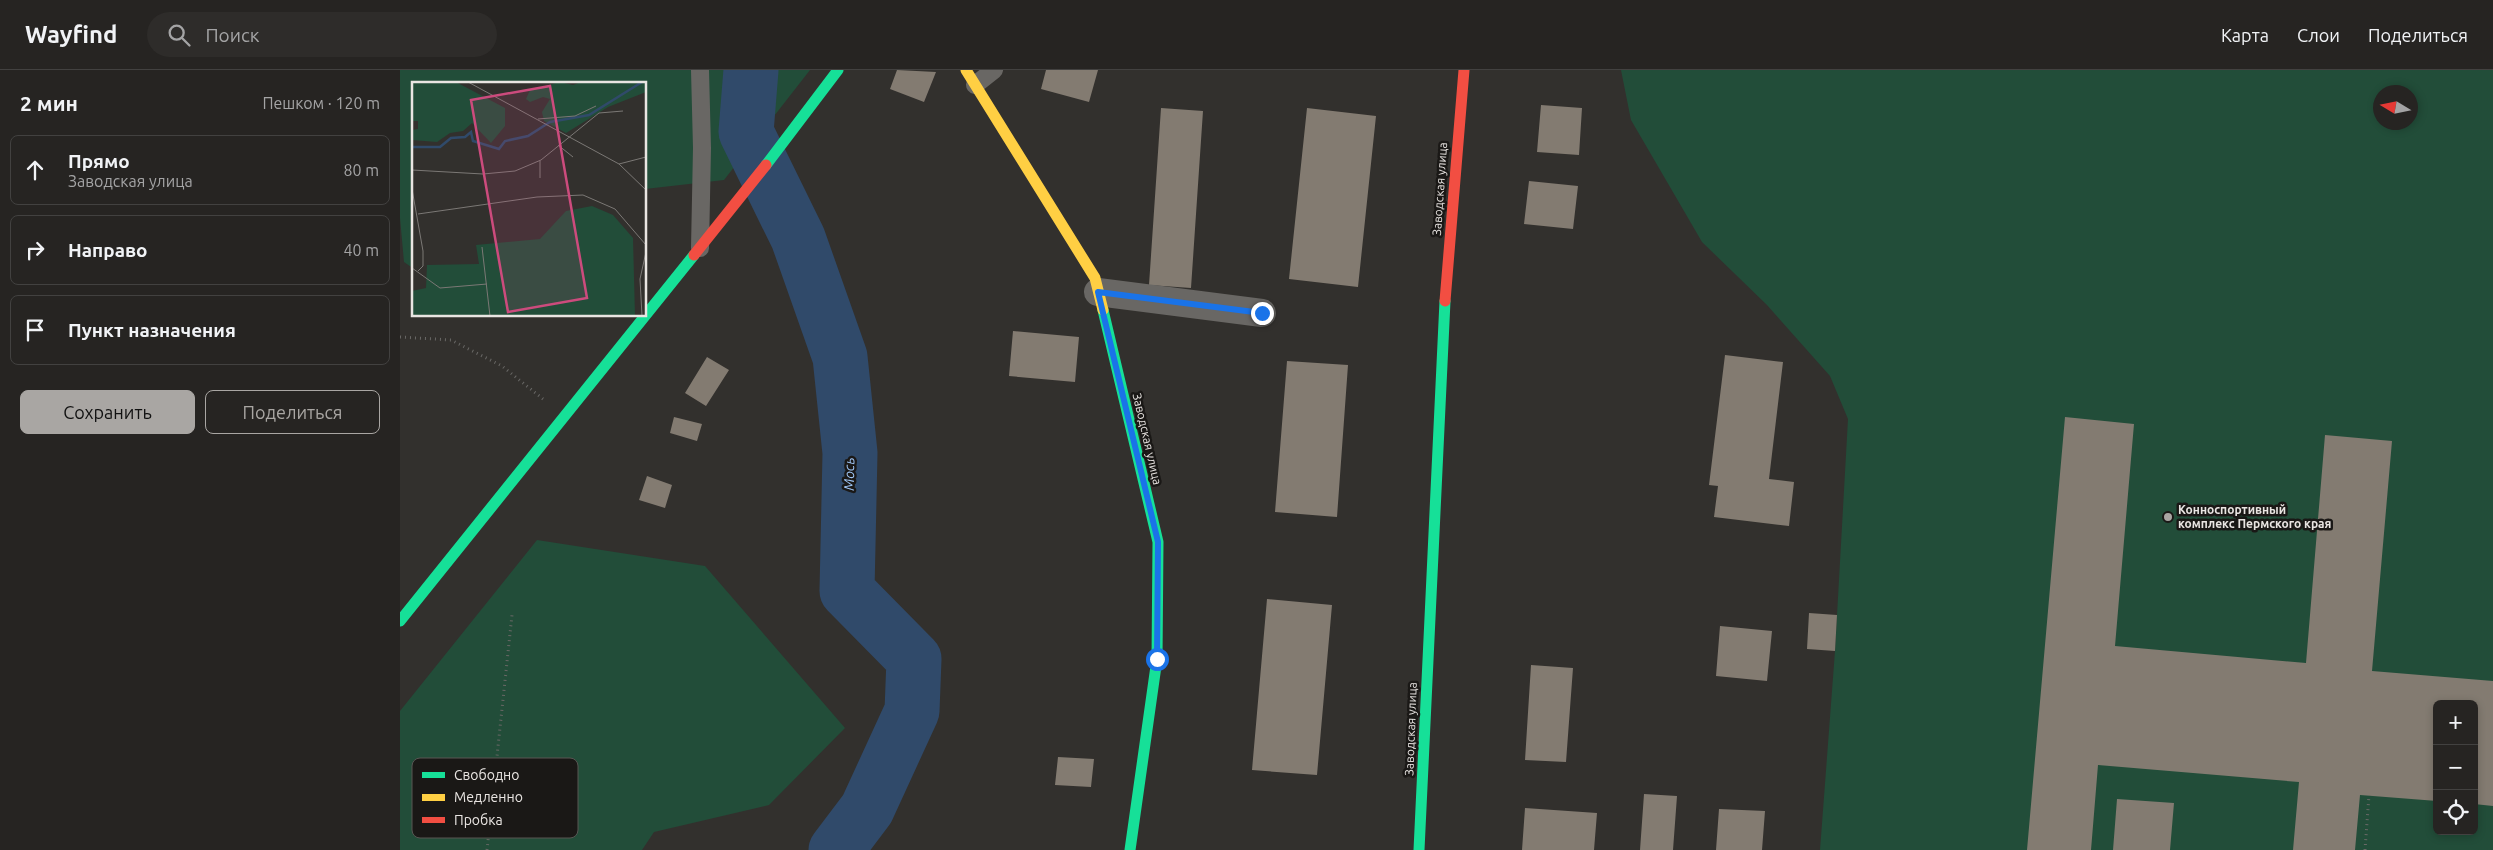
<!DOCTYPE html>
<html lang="ru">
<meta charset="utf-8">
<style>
body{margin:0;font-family:Ubuntu,sans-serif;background:#2e2c2a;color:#f1f3f6}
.controls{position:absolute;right:15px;bottom:15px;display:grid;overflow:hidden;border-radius:8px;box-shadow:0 2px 8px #0003}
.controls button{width:45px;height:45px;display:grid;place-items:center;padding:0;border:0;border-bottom:1px solid #424140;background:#262422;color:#f1f3f6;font:25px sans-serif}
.compass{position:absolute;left:1973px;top:15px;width:45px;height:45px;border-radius:50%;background:#262422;box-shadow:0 2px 8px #0003;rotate:280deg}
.stop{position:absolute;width:15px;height:15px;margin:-11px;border:4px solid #1a73e8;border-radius:50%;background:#fff}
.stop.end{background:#1a73e8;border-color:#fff;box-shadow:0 1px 5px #0008}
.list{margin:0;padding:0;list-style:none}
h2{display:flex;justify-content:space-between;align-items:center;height:65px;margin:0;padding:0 20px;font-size:21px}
h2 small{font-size:16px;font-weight:400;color:#a4a4a5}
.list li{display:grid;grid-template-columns:32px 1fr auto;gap:15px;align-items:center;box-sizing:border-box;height:70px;margin:0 10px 10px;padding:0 10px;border:1px solid #424140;border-radius:8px}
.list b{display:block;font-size:19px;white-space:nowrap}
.list p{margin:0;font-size:16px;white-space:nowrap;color:#a4a4a5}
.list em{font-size:16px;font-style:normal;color:#a4a4a5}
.actions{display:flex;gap:10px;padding:15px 20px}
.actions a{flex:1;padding:11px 0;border:1px solid #a9a6a3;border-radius:8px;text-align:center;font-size:18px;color:#a9a6a3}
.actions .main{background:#a9a6a3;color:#111}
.icon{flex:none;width:28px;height:28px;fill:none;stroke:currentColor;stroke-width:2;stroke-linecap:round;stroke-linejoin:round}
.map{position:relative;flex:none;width:2093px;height:780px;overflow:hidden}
header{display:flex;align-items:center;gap:30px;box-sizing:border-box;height:70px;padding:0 25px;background:#262422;border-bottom:1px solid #424140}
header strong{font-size:24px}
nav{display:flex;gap:28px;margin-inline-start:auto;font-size:18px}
.search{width:350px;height:45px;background:#2e2c2a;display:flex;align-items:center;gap:12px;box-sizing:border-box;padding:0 18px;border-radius:28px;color:#a4a4a5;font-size:19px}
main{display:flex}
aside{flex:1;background:#262422}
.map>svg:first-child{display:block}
.green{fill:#224d39;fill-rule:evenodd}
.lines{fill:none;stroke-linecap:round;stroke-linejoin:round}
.river{stroke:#304a6a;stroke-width:55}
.building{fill:#837b71}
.path{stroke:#696866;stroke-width:3;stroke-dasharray:1 4;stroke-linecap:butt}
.lane{stroke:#696764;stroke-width:18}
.street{stroke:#696764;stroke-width:28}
.fast{stroke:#16e098;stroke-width:11}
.slow{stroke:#ffcf43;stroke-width:11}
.jam{stroke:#f24e42;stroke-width:11}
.route{stroke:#1a73e8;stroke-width:6}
.poi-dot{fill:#a9a6a3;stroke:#1a1816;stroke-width:2}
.labels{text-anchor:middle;stroke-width:5;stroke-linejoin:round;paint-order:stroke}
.street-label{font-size:12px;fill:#e9e5e2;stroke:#1a1816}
.poi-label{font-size:12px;font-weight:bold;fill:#e9e5e2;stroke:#1a1816;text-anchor:start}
.water-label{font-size:14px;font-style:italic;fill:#a0c7f7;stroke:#1a1816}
.inset-river{fill:none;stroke:#304a6a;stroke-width:2.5}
.inset-road{fill:none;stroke:#7b7875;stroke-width:1}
.view{fill:#cc4b7d;fill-opacity:0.15;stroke:#cc4b7d;stroke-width:2.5}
.inset-edge{fill:none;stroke:#e9e5e2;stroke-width:2.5}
.key{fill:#1a1816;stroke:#585653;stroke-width:1}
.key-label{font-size:14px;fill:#e9e5e2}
</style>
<header>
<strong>Wayfind</strong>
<div class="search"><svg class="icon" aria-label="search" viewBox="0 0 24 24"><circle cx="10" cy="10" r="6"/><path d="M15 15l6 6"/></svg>Поиск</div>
<nav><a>Карта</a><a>Слои</a><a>Поделиться</a></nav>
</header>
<main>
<aside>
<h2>2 мин<small>Пешком · 120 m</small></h2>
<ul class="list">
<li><svg class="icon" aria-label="ahead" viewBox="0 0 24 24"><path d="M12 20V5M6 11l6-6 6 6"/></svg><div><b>Прямо</b><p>Заводская улица</p></div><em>80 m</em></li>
<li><svg class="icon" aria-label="right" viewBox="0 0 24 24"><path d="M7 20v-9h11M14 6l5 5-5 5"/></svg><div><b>Направо</b></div><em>40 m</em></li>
<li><svg class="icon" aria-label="arrive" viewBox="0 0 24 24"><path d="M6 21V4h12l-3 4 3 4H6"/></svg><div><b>Пункт назначения</b></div></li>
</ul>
<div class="actions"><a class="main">Сохранить</a><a>Поделиться</a></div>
</aside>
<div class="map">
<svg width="2093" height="780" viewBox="0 0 2093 780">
<rect width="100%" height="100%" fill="#32302d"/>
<!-- green -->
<path class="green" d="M0 0H410L324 110 245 119V14H130L128 11 126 14H14V199L4 192 0 148Z
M1221 0H2093V780H1420L1435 581 1448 349 1430 306 1367 235 1302 172 1231 50ZM1980 22H2010V52H1980ZM2037 634H2074V761H2037Z
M137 470 305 496 445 658 369 735 254 762 242 780H0V641Z"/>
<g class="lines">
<!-- river -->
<path class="river" d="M351 0 346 62 398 168 440 287 450 383 447 521 514 589 512 641 467 739 436 780"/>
</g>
<!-- building -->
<path class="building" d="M497 0 536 2 524 32 490 19Z
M646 0H698L689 32 641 19Z
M1141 35 1182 38 1179 85 1137 82Z
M761 38 803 41 791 218 749 215Z
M907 38 976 46 958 217 889 209Z
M1129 111 1178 116 1173 159 1124 154Z
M613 261 679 267 675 312 609 306Z
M1325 285 1383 292 1369 409 1394 412 1389 456 1314 447 1318 416 1309 415Z
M307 287 329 300 306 336 285 323Z
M887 291 948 295 937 447 875 442Z
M274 347 302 354 297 371 270 363Z
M1665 347 1734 354 1715 576 1906 593 1925 365 1992 371 1972 601 2093 611V736L2074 734V634H2037V731L1960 725 1955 780H1893L1899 712 1698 695 1691 780H1627Z
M247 406 272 415 265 438 239 430Z
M867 529 932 535 917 705 852 700Z
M1409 543 1437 545 1435 581 1407 579Z
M1320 556 1372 561 1367 611 1316 606Z
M1131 595 1173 598 1166 692 1125 690Z
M658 687 694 689 691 717 655 715Z
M1244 724 1277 726 1273 780H1240Z
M1717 729 1774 733 1770 780H1713Z
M1125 738 1197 743 1194 780H1122Z
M1319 739 1365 741 1362 780H1316Z"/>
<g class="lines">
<!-- path -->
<path class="path" d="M0 267 51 270 102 296 143 329
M87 780 112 545
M1965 780 1969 725"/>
<!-- lane -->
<path class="lane" d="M575 15 594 0
M300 178 302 78 300 0"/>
<!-- street -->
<path class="street" d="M698 222 862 243"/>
<!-- fast -->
<path class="fast" d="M366 95 438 0
M703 240 758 472 757 589 730 780
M0 551 294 185
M1019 780 1045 231"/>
<!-- slow -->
<path class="slow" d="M566 0 695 208 703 240"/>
<!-- jam -->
<path class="jam" d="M294 185 366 95
M1045 231 1064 0"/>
</g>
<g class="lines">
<!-- route -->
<path class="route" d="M757 589 758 472 698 222 862 243"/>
</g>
<!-- markers -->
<circle class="poi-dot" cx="1768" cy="447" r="5"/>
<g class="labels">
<!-- street labels -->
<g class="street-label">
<text transform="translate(1040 119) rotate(-86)" y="4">Заводская улица</text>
<text transform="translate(747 369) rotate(77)" y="4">Заводская улица</text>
<text transform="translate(1011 659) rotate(-88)" y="4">Заводская улица</text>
</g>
<!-- poi labels -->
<g class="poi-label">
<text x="1778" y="444">Конноспортивный<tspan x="1778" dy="14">комплекс Пермского края</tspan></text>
</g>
<!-- water labels -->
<g class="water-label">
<text transform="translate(449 404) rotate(-89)" y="5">Мось</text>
</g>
</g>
<!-- overview -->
<g transform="translate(12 12)">
<rect width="234" height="234" fill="#32302d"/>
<path d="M0 0H44L93 26V44L79 61 60 41 51 49 38 51 25 60 0 58V48L6 47V39H0ZM148 0 161 3 169 0H234V10L196 25 154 51 132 39 130 30 138 17 131 15 118 20 114 17 118 8ZM180 124 201 133 221 156 223 234H0V209L14 206 15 183 67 182 64 163 128 157 154 129Z" fill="#224d39"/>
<path class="inset-river" d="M0 65H28L39 56 53 55 59 50 61 59 87 67 93 59 116 54 138 40 177 33 230 0"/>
<path class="inset-road" d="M56 0 207 82 234 108M126 37 163 34 184 24M146 63 161 75M128 79V96M207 82 234 75M0 88 71 92 103 89 129 78 187 31 211 29M0 107 11 169V184L6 189M6 132 125 115 171 113 203 127 234 163M70 165 78 234M0 186 28 206 75 202M230 234 228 197 234 170"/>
<path class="view" d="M138 4 175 216 96 230 59 18Z"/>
<rect width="234" height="234" class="inset-edge"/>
</g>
<!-- legend -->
<rect x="12" y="688" width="166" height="80" rx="8" class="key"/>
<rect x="22" y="702" width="23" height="6" fill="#16e098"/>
<rect x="22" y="724" width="23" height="7" fill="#ffcf43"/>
<rect x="22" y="747" width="23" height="6" fill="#f24e42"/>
<g class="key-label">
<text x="54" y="710">Свободно</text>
<text x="54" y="732">Медленно</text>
<text x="54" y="755">Пробка</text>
</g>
</svg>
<div class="controls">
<button>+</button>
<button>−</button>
<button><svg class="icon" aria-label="locate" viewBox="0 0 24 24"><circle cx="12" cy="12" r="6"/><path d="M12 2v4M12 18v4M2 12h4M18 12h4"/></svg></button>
</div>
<svg class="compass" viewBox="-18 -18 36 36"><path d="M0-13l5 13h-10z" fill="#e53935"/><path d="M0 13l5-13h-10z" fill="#a4a4a5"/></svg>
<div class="stop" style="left:757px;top:589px"></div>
<div class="stop end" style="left:862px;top:243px"></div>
</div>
</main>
